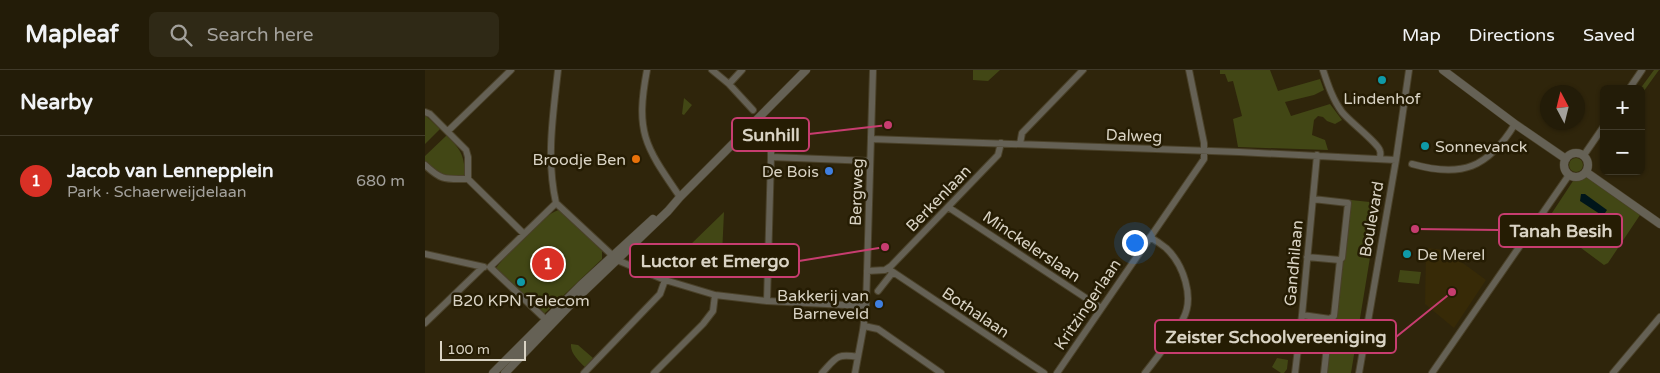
<!DOCTYPE html>
<meta charset="utf-8">
<style>
body{margin:0;font-family:"Varela Round",sans-serif;background:#2f2916;color:#f1f3f6}
.controls{position:absolute;right:15px;top:15px;display:grid;overflow:hidden;border-radius:8px;box-shadow:0 1px 4px #0004}
.controls button{width:45px;height:45px;display:grid;place-items:center;padding:0;border:0;border-bottom:1px solid #403a29;background:#231c08;color:#f1f3f6;font:25px sans-serif}
.compass{position:absolute;left:1115px;top:15px;width:45px;height:45px;border-radius:50%;background:#231c08;box-shadow:0 1px 4px #0004;rotate:353deg}
.scale{position:absolute;left:15px;bottom:12px;width:86px;box-sizing:border-box;padding-left:5px;border:2px solid #d9d3c4;border-top:0;font-size:14px;line-height:18px;white-space:nowrap;color:#d9d3c4;-webkit-text-stroke:4px #251c03;paint-order:stroke}
.you{position:absolute;left:709px;top:172px;width:18px;height:18px;margin:-12px;border:4px solid #fff;border-radius:50%;background:#1a73e8;box-shadow:0 0 0 8px #1a73e833}
.badge{display:grid;place-items:center;width:32px;height:32px;border-radius:50%;background:#d93025;color:#fff;font-size:16px;font-weight:700}
.pin{position:absolute;translate:-50% -50%;border:2px solid #fff;box-shadow:0 1px 5px #0006}
.list{margin:0;padding:0;list-style:none}
h2{display:flex;justify-content:space-between;align-items:center;height:65px;margin:0;padding:0 20px;font-size:21px}
h2 small{font-size:16px;font-weight:400;color:#a3a19c}
.list li{display:grid;grid-template-columns:32px 1fr auto;gap:15px;align-items:center;box-sizing:border-box;height:90px;padding:0 20px;border-top:1px solid #403a29}
.list b{display:block;font-size:19px;white-space:nowrap}
.list p{margin:0;font-size:16px;white-space:nowrap;color:#a3a19c}
.list em{font-size:16px;font-style:normal;color:#a3a19c}
.icon{flex:none;width:28px;height:28px;fill:none;stroke:currentColor;stroke-width:2;stroke-linecap:round;stroke-linejoin:round}
.map{position:relative;flex:none;width:1235px;height:303px;overflow:hidden}
header{display:flex;align-items:center;gap:30px;box-sizing:border-box;height:70px;padding:0 25px;background:#231c08;border-bottom:1px solid #403a29}
header strong{font-size:24px}
nav{display:flex;gap:28px;margin-inline-start:auto;font-size:18px}
.search{width:350px;height:45px;background:#2f2916;display:flex;align-items:center;gap:12px;box-sizing:border-box;padding:0 18px;border-radius:8px;color:#a3a19c;font-size:19px}
main{display:flex}
aside{flex:1;background:#231c08}
.map>svg:first-child{display:block}
.built{fill:#372a07}
.green{fill:#424715}
.water{fill:#00151a}
.lines{fill:none;stroke-linecap:round;stroke-linejoin:round}
.minor-casing{stroke:#4a4129;stroke-width:8}
.tertiary-casing{stroke:#4a4129;stroke-width:9}
.minor{stroke:#656155;stroke-width:6}
.tertiary{stroke:#656155;stroke-width:8}
.culture-dot{fill:#0f9aa8;stroke:#251c03;stroke-width:2}
.food-dot{fill:#e8710a;stroke:#251c03;stroke-width:2}
.shop-dot{fill:#3f7fe0;stroke:#251c03;stroke-width:2}
.labels{text-anchor:middle;stroke-width:5;stroke-linejoin:round;paint-order:stroke}
.poi-label{font-size:16px;fill:#d9d3c4;stroke:#251c03;text-anchor:end}
.street-label{font-size:16px;fill:#d9d3c4;stroke:#251c03}
.leader{fill:none;stroke:#c73d70;stroke-width:2}
.callout-dot{fill:#c73d70;stroke:#251c03;stroke-width:2}
.callout{fill:#251c03;stroke:#c73d70;stroke-width:2}
.callout-label{font-size:18px;text-anchor:middle;font-weight:bold;fill:#d9d3c4}
</style>
<header>
<strong>Mapleaf</strong>
<div class="search"><svg class="icon" aria-label="search" viewBox="0 0 24 24"><circle cx="10" cy="10" r="6"/><path d="M15 15l6 6"/></svg>Search here</div>
<nav><a>Map</a><a>Directions</a><a>Saved</a></nav>
</header>
<main>
<aside>
<h2>Nearby<small></small></h2>
<ul class="list">
<li><span class="badge">1</span><div><b>Jacob van Lennepplein</b><p>Park · Schaerweijdelaan</p></div><em>680 m</em></li>
</ul>
</aside>
<div class="map">
<svg width="1235" height="303" viewBox="0 0 1235 303">
<rect width="100%" height="100%" fill="#2f250b"/>
<!-- built -->
<path class="built" d="M1001 178 1020 180 1061 210 1029 258 1000 234Z"/>
<!-- green -->
<path class="green" d="M548 0H575L563 11 548 10Z
M795 0H845L853 21 895 9 899 20 889 25 860 32 866 46 905 34 917 50 910 54 902 51 898 47 893 46 889 50 887 65 900 70 903 80 813 77 808 49 817 46 808 11 803 12 800 4H795Z
M1229 0H1234L1216 25 1215 19Z
M259 28 267 35 259 45 257 44Z
M0 45 15 59 0 74Z
M22 65C35 80 39 83 40 104L36 107 18 106 0 91V86Z
M1144 95a7 7 0 1 1 14 0a7 7 0 1 1-14 0Z
M1162 107 1215 145 1183 193 1179 195 1121 152 1148 111Z
M926 130 954 133 926 303H901L907 251 917 191 919 190Z
M136 139 177 181V189L119 244 71 198C85 180 114 146 136 139Z
M299 142 297 185 295 198 280 194 282 183 263 177Z
M975 200 996 202 994 214 973 212Z
M146 274 153 275 168 288 160 297C154 291 145 283 146 274Z
M852 288 863 290 862 299 859 303H856L847 297Z"/>
<!-- water -->
<path class="water" d="M1156 124H1160L1182 140 1178 146 1155 131Z"/>
<g class="lines">
<defs>
<path id="minor" d="M222 0C210 63 220 76 255 127
M287 0 304 14 328 40
M898 0C903 15 908 30 917 42 924 51 954 74 955 81 956 83 955 86 955 88
M304 14 317 0
M1204 19 1217 0
M0 42 5 44 41 80 43 87V109
M341 57 346 75V87L342 231
M23 61 86 0
M446 69 814 82 971 90
M595 74 597 63 658 0
M1159 85 1179 56
M346 87 445 91
M987 94C1037 108 1063 98 1090 54
M0 95C17 111 20 109 43 109L99 164
M888 129 923 133 917 188 915 190 909 246 905 249 899 303
M131 133C121 89 128 45 133 0
M523 137 676 238
M209 174V184L216 200
M0 184 59 197
M882 187 915 190
M192 190 240 210 290 225 342 231 441 236
M442 201 460 200 466 196 573 85 576 73
M468 202 619 303
M453 221 468 202 466 201
M877 245 905 249
M117 246 65 197 129 135 131 133 188 186
M0 253 57 198
M439 256 453 259 516 303
M159 303 235 224 240 210
M229 303 278 254 288 241 290 225
M397 303C411 288 411 283 433 287
M430 303 438 260 441 236 448 0
M632 303 779 89V73L764 0
M720 303C733 286 748 268 758 249 770 227 758 194 741 178 736 174 730 170 725 167
M870 303 877 245 892 85
M934 303 971 90 984 0
M1007 303 1144 105
M1188 303 1235 247"/>
<path id="tertiary" d="M1018 0 1090 54 1141 89
M1139 95a12 12 0 1 1 24 0a12 12 0 1 1-24 0Z
M1161 102 1235 154
M68 303 156 215 228 149
M80 303 150 230 243 141 255 127 381 0"/>
</defs>
<!-- minor casing -->
<use href="#minor" class="minor-casing"/>
<!-- tertiary casing -->
<use href="#tertiary" class="tertiary-casing"/>
<!-- minor -->
<use href="#minor" class="minor"/>
<!-- tertiary -->
<use href="#tertiary" class="tertiary"/>
</g>
<!-- markers -->
<g class="culture-dot">
<circle cx="957" cy="10" r="5"/>
<circle cx="1000" cy="76" r="5"/>
<circle cx="982" cy="184" r="5"/>
<circle cx="96" cy="212" r="5"/>
</g>
<circle class="food-dot" cx="211" cy="89" r="5"/>
<g class="shop-dot">
<circle cx="404" cy="101" r="5"/>
<circle cx="454" cy="234" r="5"/>
</g>
<g class="labels">
<!-- poi labels -->
<g class="poi-label">
<text x="957" y="34" text-anchor="middle">Lindenhof</text>
<text x="1010" y="82" text-anchor="start">Sonnevanck</text>
<text x="201" y="95">Broodje Ben</text>
<text x="394" y="107">De Bois</text>
<text x="992" y="190" text-anchor="start">De Merel</text>
<text x="444" y="231">Bakkerij van<tspan x="444" dy="18">Barneveld</tspan></text>
<text x="96" y="236" text-anchor="middle">B20 KPN Telecom</text>
</g>
<!-- street labels -->
<g class="street-label">
<text transform="translate(709 65) rotate(2)" y="6">Dalweg</text>
<text transform="translate(431 122) rotate(-88)" y="6">Bergweg</text>
<text transform="translate(513 128) rotate(-46)" y="6">Berkenlaan</text>
<text transform="translate(946 149) rotate(-80)" y="6">Boulevard</text>
<text transform="translate(607 176) rotate(34)" y="6">Minckelerslaan</text>
<text transform="translate(868 193) rotate(-85)" y="6">Gandhilaan</text>
<text transform="translate(662 234) rotate(-56)" y="6">Kritzingerlaan</text>
<text transform="translate(551 242) rotate(34)" y="6">Bothalaan</text>
</g>
</g>
<!-- callouts -->
<path class="leader" d="M463 55L384 64M990 159L1074 160M460 177L374 191M1027 222L971 267"/>
<g class="callout-dot">
<circle cx="463" cy="55" r="5"/>
<circle cx="990" cy="159" r="5"/>
<circle cx="460" cy="177" r="5"/>
<circle cx="1027" cy="222" r="5"/>
</g>
<g class="callout">
<rect x="307" y="48" width="77" height="33" rx="5"/>
<rect x="1074" y="144" width="123" height="33" rx="5"/>
<rect x="205" y="174" width="169" height="33" rx="5"/>
<rect x="730" y="250" width="241" height="33" rx="5"/>
</g>
<g class="callout-label">
<text x="346" y="71">Sunhill</text>
<text x="1136" y="167">Tanah Besih</text>
<text x="290" y="197">Luctor et Emergo</text>
<text x="851" y="273">Zeister Schoolvereeniging</text>
</g>
</svg>
<div class="controls">
<button>+</button>
<button>−</button>
</div>
<svg class="compass" viewBox="-18 -18 36 36"><path d="M0-13l5 13h-10z" fill="#e53935"/><path d="M0 13l5-13h-10z" fill="#a3a19c"/></svg>
<div class="scale">100 m</div>
<div class="you"></div>
<div class="pin badge" style="left:123px;top:194px">1</div>
</div>
</main>
